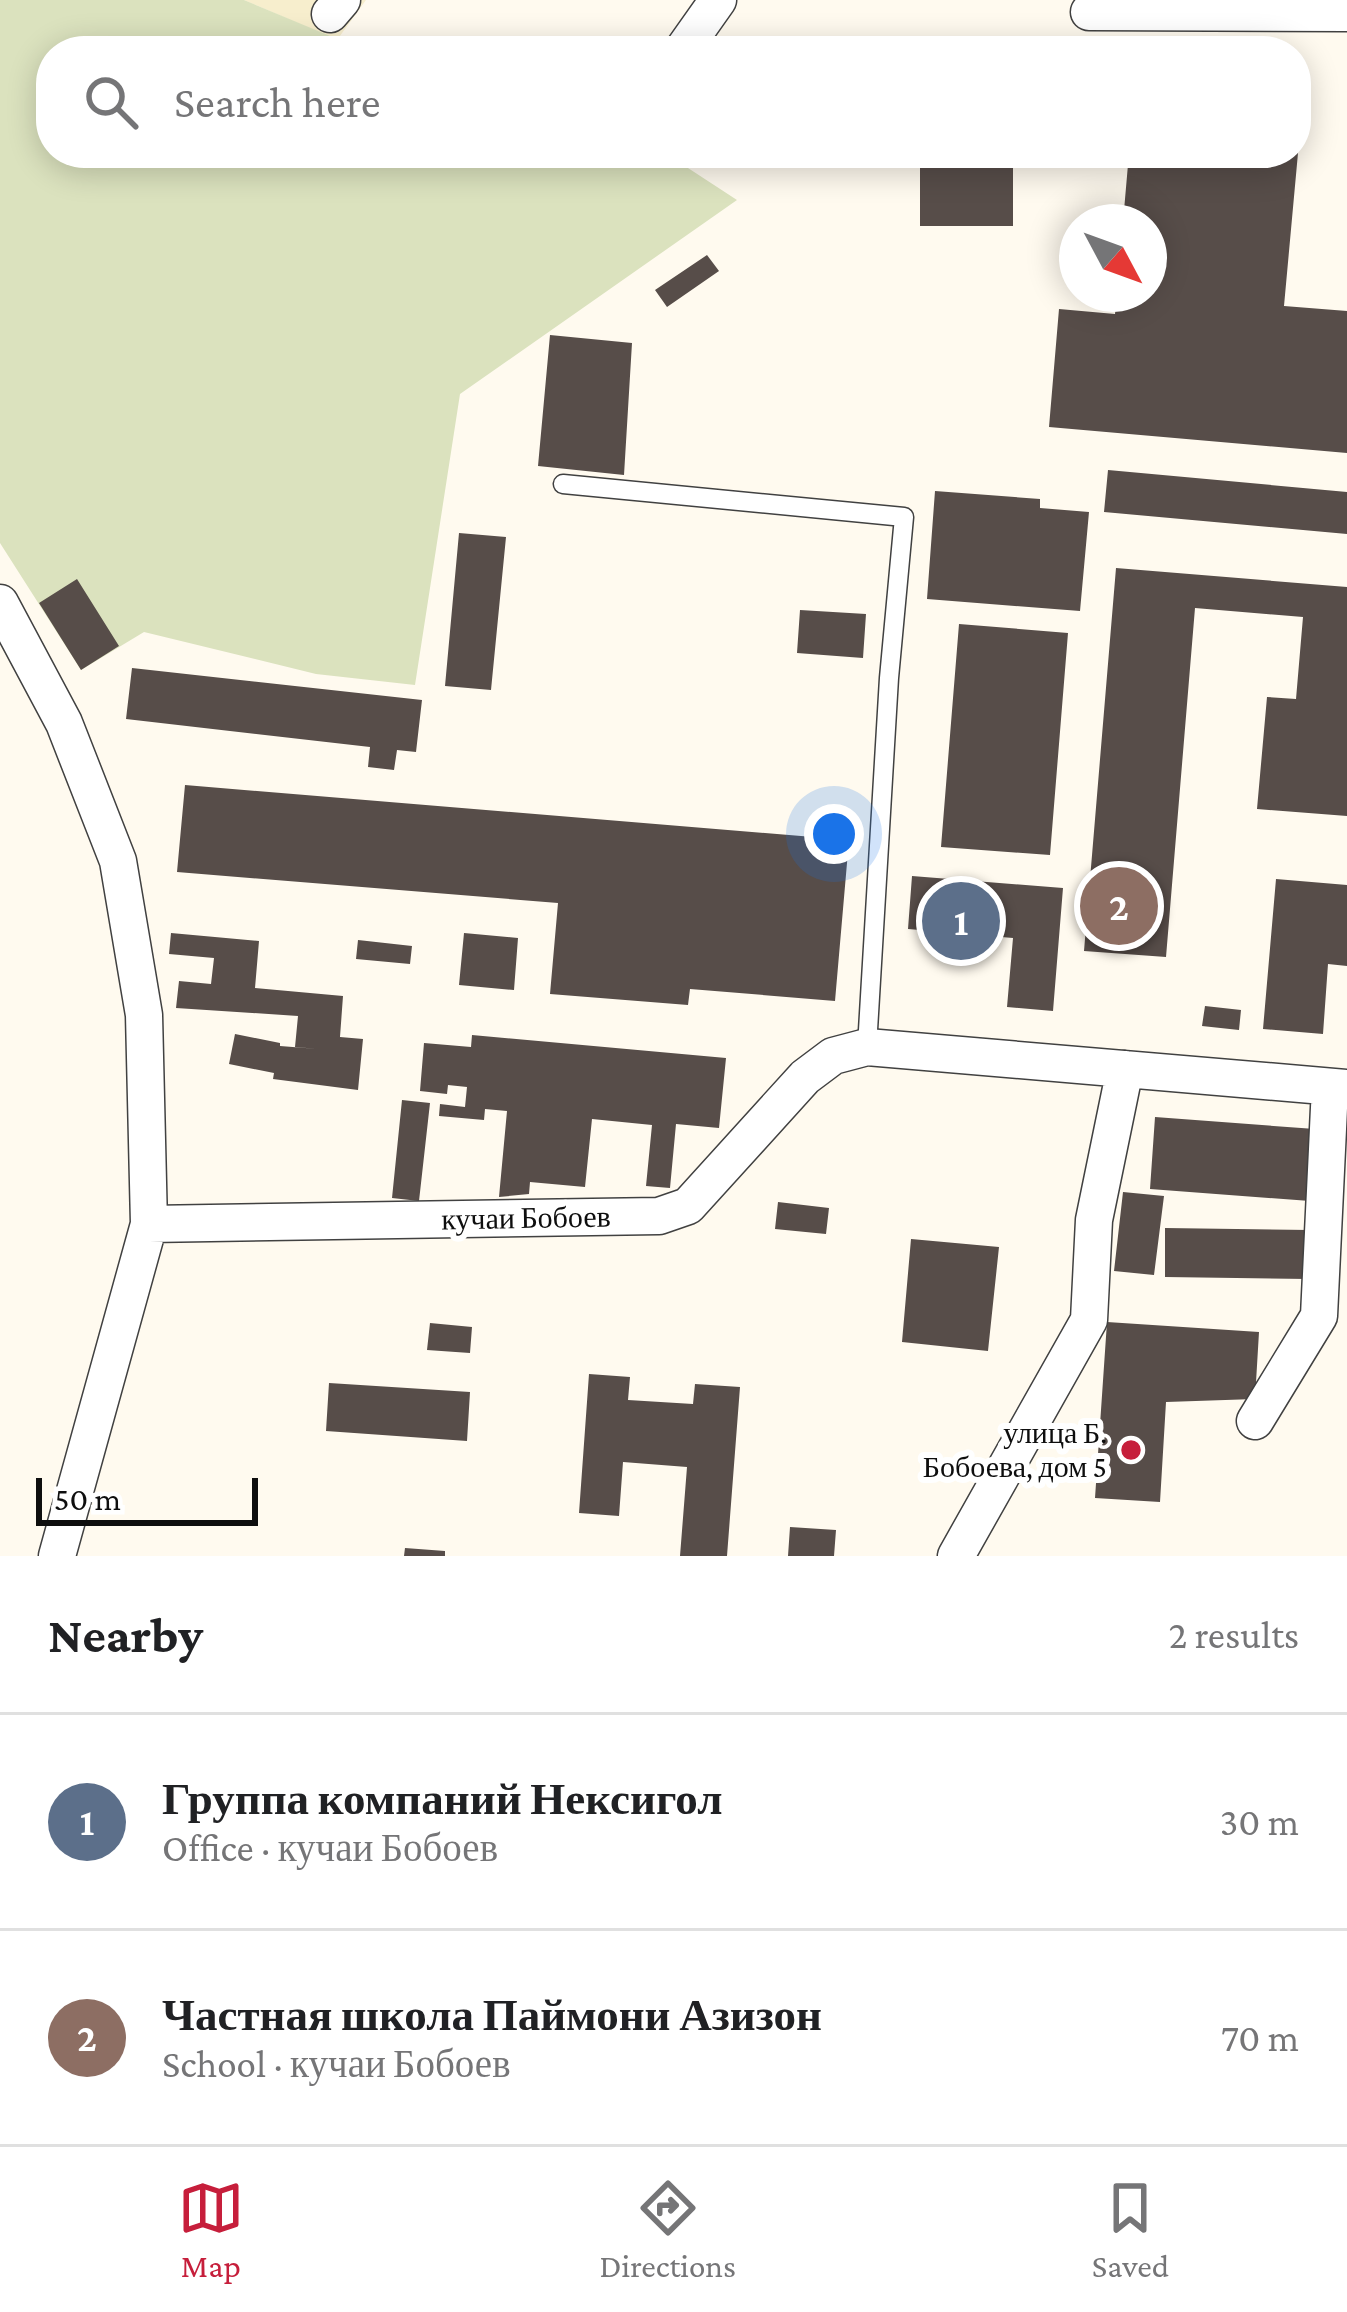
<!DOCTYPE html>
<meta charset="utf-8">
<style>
body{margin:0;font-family:"Crimson Pro",serif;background:#f2f2f2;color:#202124}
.compass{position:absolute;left:1059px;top:204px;width:108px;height:108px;border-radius:50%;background:#fff;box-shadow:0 6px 30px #0003;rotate:131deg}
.scale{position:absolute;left:36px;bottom:30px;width:222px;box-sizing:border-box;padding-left:12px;border:6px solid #0e0e0e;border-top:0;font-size:33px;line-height:42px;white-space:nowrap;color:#0e0e0e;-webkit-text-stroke:9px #fff;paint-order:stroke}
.you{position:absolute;left:834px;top:834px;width:42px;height:42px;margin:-30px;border:9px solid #fff;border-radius:50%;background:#1a73e8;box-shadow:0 0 0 18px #1a73e833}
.badge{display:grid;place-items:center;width:78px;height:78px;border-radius:50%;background:#c61e3b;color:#fff;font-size:39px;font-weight:700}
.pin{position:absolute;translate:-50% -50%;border:6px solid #fff;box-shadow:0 3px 12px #0006}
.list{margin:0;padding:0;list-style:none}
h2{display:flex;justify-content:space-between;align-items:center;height:156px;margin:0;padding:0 48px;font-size:51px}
h2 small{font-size:39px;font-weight:400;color:#757577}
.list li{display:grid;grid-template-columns:78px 1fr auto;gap:36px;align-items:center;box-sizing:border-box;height:216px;padding:0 48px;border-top:3px solid #e0e0e0}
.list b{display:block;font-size:45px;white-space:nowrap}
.list p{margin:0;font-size:39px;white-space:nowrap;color:#757577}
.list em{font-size:39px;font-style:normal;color:#757577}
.icon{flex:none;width:66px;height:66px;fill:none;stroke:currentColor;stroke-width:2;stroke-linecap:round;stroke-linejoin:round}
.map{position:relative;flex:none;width:1347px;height:1556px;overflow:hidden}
.search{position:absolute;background:#fff;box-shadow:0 6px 30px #0003;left:36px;right:36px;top:36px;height:132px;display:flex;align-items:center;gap:30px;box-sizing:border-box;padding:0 42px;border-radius:48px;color:#757577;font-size:45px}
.sheet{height:588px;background:#fff}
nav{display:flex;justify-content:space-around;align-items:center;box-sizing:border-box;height:168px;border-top:3px solid #e0e0e0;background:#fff;font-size:33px;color:#757577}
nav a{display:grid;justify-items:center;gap:6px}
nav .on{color:#c61e3b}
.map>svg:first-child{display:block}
.farmland{fill:#f7eecd}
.cemetery{fill:#dbe2be}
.building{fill:#574d49}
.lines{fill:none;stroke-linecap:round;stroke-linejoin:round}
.lane-casing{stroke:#414141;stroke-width:21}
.street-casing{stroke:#414141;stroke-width:39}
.lane{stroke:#fff;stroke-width:18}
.street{stroke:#fff;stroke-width:36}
.poi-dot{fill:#c61e3b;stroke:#fff;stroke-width:4.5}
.labels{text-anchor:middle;stroke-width:12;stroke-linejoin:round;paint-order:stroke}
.street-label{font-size:30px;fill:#0e0e0e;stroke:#fff}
.poi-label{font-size:30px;fill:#0e0e0e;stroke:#fff;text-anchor:end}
</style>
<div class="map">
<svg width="1347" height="1556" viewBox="0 0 1347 1556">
<rect width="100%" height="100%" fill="#fffaef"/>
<!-- farmland -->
<path class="farmland" d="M244 0H366L337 40Z"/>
<!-- cemetery -->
<path class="cemetery" d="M0 0H244L366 51H51V153H665L737 200 460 394 415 685 316 674 144 632 81 670 0 543Z"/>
<!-- building -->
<path class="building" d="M1296 63 1306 64 1299 138H1296Z
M920 153H1013V226H920Z
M1129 153H1298L1284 306 1347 311V453L1049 427 1059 309 1115 314 1117 294H1149V222H1123Z
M707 255 719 271 667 307 655 290Z
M550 335 632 343 624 475 538 466Z
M1108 470 1347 492V534L1104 512Z
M935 491 1040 499V508L1089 512 1080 611 927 599Z
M459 533 506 537 491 690 445 686Z
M1116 568 1347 587V816L1257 809 1267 697 1296 699 1303 617 1195 608 1166 957 1084 951Z
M77 579 119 646 81 670 39 603Z
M800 610 866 614 863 658 797 653Z
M959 624 1068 633 1050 855 941 847Z
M132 668 422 700 416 752 397 750 394 770 368 767 370 747 126 719Z
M185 785 849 840 835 1001 690 989 688 1005 550 994 558 903 177 872Z
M912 876 1063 888 1053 1011 1007 1007 1013 938 908 929Z
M1276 879 1347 885V966L1328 964 1323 1034 1263 1029Z
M171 933 259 941 255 988 343 996 340 1037 363 1039 358 1090 273 1079 274 1073 229 1064 235 1034 280 1043V1046L318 1049 295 1047 298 1016 176 1008 179 981 211 984 214 958 169 954Z
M464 933 518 938 514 990 459 985Z
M358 940 412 946 410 964 356 959Z
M1205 1006 1241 1010 1239 1030 1202 1026Z
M472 1035 726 1058 719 1128 676 1124 670 1188 646 1186 652 1125 592 1119 585 1187 530 1182 529 1194 499 1197 507 1111 485 1109 484 1120 439 1116 440 1104 465 1107 467 1087 448 1085 447 1094 420 1091 424 1043 471 1047Z
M402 1100 430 1103 419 1201 392 1198Z
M1155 1117 1315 1129 1310 1201 1150 1189Z
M1123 1192 1164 1196 1154 1275 1114 1271Z
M778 1202 829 1208 826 1234 775 1229Z
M1165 1228 1309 1230 1308 1279 1165 1277Z
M911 1239 999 1247 988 1351 902 1342Z
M1107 1322 1259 1332 1255 1399 1166 1402 1160 1502 1095 1498Z
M430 1323 472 1327 470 1353 427 1350Z
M589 1374 630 1377 628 1400 693 1404 695 1384 740 1387 727 1556H680L687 1467 623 1462 619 1516 579 1513Z
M329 1383 470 1392 467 1441 326 1431Z
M790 1527 836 1530 834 1556H788Z
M405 1548 445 1551V1556H404Z"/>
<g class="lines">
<defs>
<path id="lane" d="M563 484 904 517 889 678 867 1047"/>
<path id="street" d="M1089 12 1347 13
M330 14 342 0
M682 51 718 0
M0 603 64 723 118 861 144 1015 149 1224 659 1216 688 1206 805 1077 833 1056 867 1047 1347 1088
M1255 1421 1319 1316 1330 1087
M57 1556 149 1224
M956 1556 1089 1320 1094 1220 1125 1069"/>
</defs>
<!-- lane casing -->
<use href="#lane" class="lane-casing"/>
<!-- street casing -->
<use href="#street" class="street-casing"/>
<!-- lane -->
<use href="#lane" class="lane"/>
<!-- street -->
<use href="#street" class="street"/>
</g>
<!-- markers -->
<circle class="poi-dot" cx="1131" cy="1450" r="12"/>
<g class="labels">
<!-- street labels -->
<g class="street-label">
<text transform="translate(526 1218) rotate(-1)" y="10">кучаи Бобоев</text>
</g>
<!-- poi labels -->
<g class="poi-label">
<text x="1107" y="1443">улица Б.<tspan x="1107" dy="34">Бобоева, дом 5</tspan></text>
</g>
</g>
</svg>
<svg class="compass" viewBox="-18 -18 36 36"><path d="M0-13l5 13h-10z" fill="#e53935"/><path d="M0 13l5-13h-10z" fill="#757577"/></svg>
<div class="scale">50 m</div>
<div class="you"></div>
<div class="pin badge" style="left:961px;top:921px;background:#5c6f8a">1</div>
<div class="pin badge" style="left:1119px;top:906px;background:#8d6e63">2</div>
<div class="search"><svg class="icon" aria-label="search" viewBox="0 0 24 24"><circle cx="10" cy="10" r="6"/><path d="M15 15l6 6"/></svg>Search here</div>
</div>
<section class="sheet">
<h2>Nearby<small>2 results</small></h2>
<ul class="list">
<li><span class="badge" style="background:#5c6f8a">1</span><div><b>Группа компаний Нексигол</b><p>Office · кучаи Бобоев</p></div><em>30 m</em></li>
<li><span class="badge" style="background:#8d6e63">2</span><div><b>Частная школа Паймони Азизон</b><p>School · кучаи Бобоев</p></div><em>70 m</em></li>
</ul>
</section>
<nav>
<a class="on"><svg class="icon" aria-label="map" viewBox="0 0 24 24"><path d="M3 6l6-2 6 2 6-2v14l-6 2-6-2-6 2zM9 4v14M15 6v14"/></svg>Map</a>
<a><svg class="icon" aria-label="directions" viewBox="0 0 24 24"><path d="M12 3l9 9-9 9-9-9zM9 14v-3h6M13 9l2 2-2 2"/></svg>Directions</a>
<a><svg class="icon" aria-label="saved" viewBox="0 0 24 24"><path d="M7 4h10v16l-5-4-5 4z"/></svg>Saved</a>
</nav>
